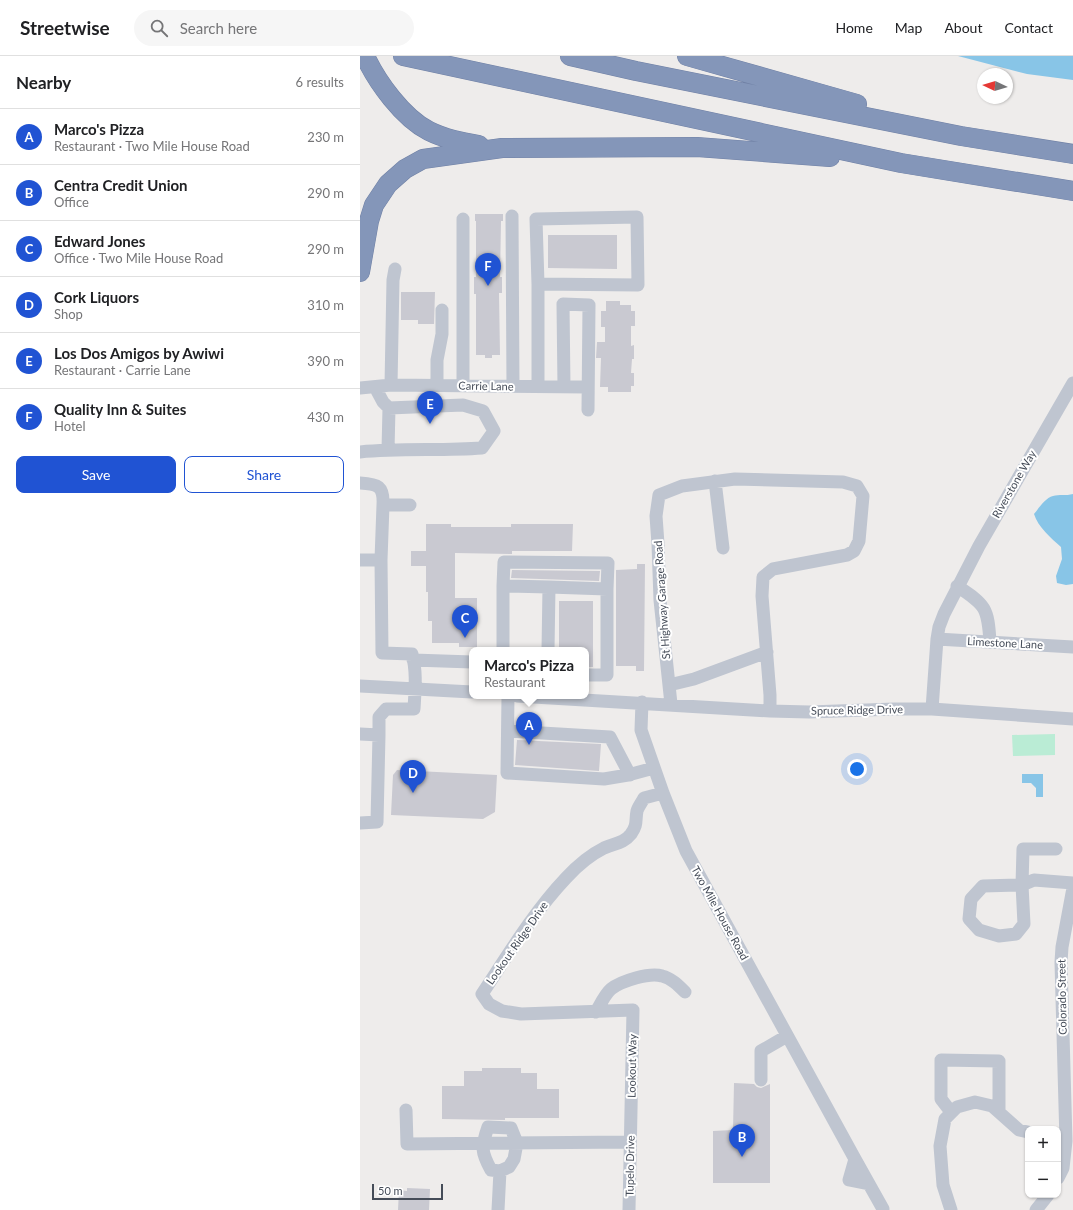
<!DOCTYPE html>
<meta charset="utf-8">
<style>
body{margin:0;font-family:Lato,sans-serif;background:#f6f6f6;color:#202124}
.controls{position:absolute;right:12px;bottom:12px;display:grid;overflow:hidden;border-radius:8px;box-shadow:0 1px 3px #0004}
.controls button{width:36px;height:36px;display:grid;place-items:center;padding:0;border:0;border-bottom:1px solid #e0e0e0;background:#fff;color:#202124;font:20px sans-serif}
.compass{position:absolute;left:617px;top:12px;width:36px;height:36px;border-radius:50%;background:#fff;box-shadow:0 1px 3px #0004;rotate:274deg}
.scale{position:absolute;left:12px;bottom:10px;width:71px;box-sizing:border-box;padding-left:4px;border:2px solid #454c58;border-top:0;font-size:11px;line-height:14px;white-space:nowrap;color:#454c58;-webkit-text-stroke:3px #fff;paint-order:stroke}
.you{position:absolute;left:497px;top:713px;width:14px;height:14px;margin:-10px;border:3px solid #fff;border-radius:50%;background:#1a73e8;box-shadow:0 0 0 6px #1a73e833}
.badge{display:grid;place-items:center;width:26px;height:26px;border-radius:50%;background:#2053d3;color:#fff;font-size:13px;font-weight:700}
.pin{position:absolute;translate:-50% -33px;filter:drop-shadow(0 1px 2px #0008)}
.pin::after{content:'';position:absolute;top:21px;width:14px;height:12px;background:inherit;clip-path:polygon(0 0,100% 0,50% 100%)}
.popup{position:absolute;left:109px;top:591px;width:120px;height:52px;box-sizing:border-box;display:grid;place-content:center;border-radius:8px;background:#fff;filter:drop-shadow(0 1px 3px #0005);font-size:13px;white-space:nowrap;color:#757577}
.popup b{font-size:15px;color:#202124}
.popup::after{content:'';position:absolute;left:50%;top:100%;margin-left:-8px;border:8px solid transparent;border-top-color:#fff}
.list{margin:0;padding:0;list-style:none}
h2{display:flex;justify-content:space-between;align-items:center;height:52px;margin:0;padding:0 16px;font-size:17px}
h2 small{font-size:13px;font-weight:400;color:#757577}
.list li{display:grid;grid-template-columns:26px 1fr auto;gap:12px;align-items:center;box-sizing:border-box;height:56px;padding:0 16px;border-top:1px solid #e0e0e0}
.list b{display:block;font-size:15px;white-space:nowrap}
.list p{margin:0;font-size:13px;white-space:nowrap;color:#757577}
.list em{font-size:13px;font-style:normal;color:#757577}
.actions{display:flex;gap:8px;padding:12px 16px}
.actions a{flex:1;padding:9px 0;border:1px solid #2053d3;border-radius:8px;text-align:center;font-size:14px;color:#2053d3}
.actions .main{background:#2053d3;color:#fff}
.icon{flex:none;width:22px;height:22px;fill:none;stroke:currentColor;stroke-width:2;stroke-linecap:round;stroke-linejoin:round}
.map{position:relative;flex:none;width:713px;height:1154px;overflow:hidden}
header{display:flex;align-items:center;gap:24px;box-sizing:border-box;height:56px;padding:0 20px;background:#fff;border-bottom:1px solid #e0e0e0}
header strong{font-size:19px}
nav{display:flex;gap:22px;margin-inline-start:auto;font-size:14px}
.search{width:280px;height:36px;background:#f6f6f6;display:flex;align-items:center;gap:10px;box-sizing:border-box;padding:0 14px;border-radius:22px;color:#757577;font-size:15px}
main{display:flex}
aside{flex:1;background:#fff}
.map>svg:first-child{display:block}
.green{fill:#baecd5}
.water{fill:#88c5e7}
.building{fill:#c9c9d1}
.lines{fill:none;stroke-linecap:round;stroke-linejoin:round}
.highway-casing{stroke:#7081a5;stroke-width:20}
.minor{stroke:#bfc5d0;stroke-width:13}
.highway{stroke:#8496b9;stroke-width:19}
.labels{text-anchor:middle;stroke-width:4;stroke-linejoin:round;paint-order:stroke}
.street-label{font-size:11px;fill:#454c58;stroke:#fff}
</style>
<header>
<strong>Streetwise</strong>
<div class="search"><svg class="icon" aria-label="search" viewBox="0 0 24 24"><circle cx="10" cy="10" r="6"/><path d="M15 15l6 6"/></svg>Search here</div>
<nav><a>Home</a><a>Map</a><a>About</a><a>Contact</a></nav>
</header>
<main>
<aside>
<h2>Nearby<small>6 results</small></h2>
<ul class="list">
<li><span class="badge">A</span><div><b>Marco's Pizza</b><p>Restaurant · Two Mile House Road</p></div><em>230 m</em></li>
<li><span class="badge">B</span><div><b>Centra Credit Union</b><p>Office</p></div><em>290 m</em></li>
<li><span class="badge">C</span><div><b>Edward Jones</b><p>Office · Two Mile House Road</p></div><em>290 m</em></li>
<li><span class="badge">D</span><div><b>Cork Liquors</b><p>Shop</p></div><em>310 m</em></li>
<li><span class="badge">E</span><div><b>Los Dos Amigos by Awiwi</b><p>Restaurant · Carrie Lane</p></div><em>390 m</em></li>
<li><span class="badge">F</span><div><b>Quality Inn &amp; Suites</b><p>Hotel</p></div><em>430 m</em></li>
</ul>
<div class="actions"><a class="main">Save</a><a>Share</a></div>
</aside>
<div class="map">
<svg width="713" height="1154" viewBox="0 0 713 1154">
<rect width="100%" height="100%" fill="#eeeceb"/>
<!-- green -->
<path class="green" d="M695 678V699L653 700 652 679Z"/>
<!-- water -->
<path class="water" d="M598 0H713V24L667 18Z
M713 438V528L706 529 697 527 696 520 702 503 701 491C691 482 678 471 674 458 679 452 685 442 693 440 699 438 706 440 713 438Z
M662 718H683V741H676V732L671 727H662Z"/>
<!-- building -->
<path class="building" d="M115 158H143V165H141L140 221H142V237H139L140 299H132V302H125V299H116V238H114V221H116V165H115Z
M188 179H257V213L188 212Z
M41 236H75L74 268H58V264H41Z
M246 245H260V249H271V255H275V270H271V290L274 289V303H272L271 317H274V330H271V336H248V331H240L241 302H236L237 286H245V271H241V255H246Z
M66 468H91V471H151V468H213L212 495H152V498L95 497V542H117V591H99V587H72V565H68V536H66V510H51V495H66Z
M277 508H285L284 615H276V610H256V514L277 513Z
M152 514 240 515 239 525 151 522Z
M199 545H233V611H226V594H199Z
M157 684 241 688 239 715 155 709Z
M37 714 137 719 135 756 123 763 31 759 33 719Z
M122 1012H161V1017H177V1033H199V1062H145V1064L82 1063V1030H104V1015H122Z
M374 1027 394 1028 397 1031 401 1032 410 1028V1127H353V1075L373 1074Z
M47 1132 70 1133 69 1154H38L39 1134 47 1135Z"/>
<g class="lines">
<defs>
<path id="highway" d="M5 0C17 26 43 62 69 75 85 83 102 86 119 89
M43 0 541 107 713 135
M210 0 276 15 601 80 713 98
M327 0 497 48
M0 216 9 165 14 149 28 128 45 113 63 103 142 92 337 91 470 101"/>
</defs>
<!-- highway casing -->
<use href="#highway" class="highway-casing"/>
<!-- minor -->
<path class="minor" d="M152 160 153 330
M103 163V329
M31 329 33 224 35 213
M77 329V304L82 278V254
M178 330V228L176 163 277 161 278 229 178 228
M204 331 203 248 229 249 228 354
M0 332 31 329 227 331
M28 394 29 352
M0 396C41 392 82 395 122 392L134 375 123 355 103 349 29 352 23 346 15 331
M355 425 363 492
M0 427C18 428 24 430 23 449
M0 504H21L23 449H50
M597 530C626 549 628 552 630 586
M189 531 247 533V619H226
M577 583 713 591
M143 594V530
M188 594 189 531 143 530 144 506 248 507 247 533
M53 604 112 606
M309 629 334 623 407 596
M0 630 112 636
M148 640 147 717 244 723 268 719 294 712
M157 640 410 655 449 656 535 653H572L713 663
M282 646 281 674 303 737 326 795 495 1103 523 1153
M311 648 300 544 298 488 296 460 299 439 322 430 375 423 483 426 497 430 503 440 499 485 494 495 487 499 413 513 403 521 402 540 410 639V655
M572 653 577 583 579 571 584 558 619 490 713 327
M148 675 250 681 270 719
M0 678 19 679 17 766 0 767
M19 679V661L26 653H54C55 635 57 615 52 598L22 597 21 504
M696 793H663L662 829 664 868 656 878 639 880 619 874 609 863 611 843 623 830 662 829 674 824 713 827
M236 956C240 949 245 938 251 933 261 925 290 916 302 920 311 922 318 929 325 936
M401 1024V995L427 980
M46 1054 47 1088 270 1086
M591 1056 581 1043V1004L639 1005V1056
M128 1071 151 1072 157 1087 154 1103 149 1111 140 1115 131 1114C121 1096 121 1091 128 1071Z
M495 1103 489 1124 509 1128
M698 1122 703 1112 706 1085 701 906 702 891 713 832
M138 1154 140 1115
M269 1154 273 954 161 958 142 955 129 948 122 938C148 899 173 857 206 822 217 810 230 799 244 792 255 787 263 788 271 778 278 768 275 765 277 755 278 751 282 746 284 742L303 737
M591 1154 583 1129 580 1090 585 1063 597 1051 615 1046 632 1050 659 1074 668 1076
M676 1154 688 1139"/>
<!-- highway -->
<use href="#highway" class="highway"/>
</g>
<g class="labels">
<!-- street labels -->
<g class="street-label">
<text transform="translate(126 330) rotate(1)" y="4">Carrie Lane</text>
<text transform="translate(654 428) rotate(-60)" y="4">Riverstone Way</text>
<text transform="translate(302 544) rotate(-94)" y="4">St Highway Garage Road</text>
<text transform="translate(645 587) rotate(3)" y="4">Limestone Lane</text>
<text transform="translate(497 654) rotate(-1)" y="4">Spruce Ridge Drive</text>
<text transform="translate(360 857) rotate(61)" y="4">Two Mile House Road</text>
<text transform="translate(157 887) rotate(-55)" y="4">Lookout Ridge Drive</text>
<text transform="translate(702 941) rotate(-91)" y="4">Colorado Street</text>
<text transform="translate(272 1010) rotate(-89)" y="4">Lookout Way</text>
<text transform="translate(270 1110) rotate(-89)" y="4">Tupelo Drive</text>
</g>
</g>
</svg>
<div class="controls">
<button>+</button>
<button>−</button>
</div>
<svg class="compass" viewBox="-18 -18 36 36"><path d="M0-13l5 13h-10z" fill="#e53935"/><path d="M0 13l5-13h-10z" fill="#757577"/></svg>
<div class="scale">50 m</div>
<div class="you"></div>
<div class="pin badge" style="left:169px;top:689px">A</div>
<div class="popup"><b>Marco's Pizza</b>Restaurant</div>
<div class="pin badge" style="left:382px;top:1101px">B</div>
<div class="pin badge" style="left:105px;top:582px">C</div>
<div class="pin badge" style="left:53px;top:737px">D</div>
<div class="pin badge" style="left:70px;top:368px">E</div>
<div class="pin badge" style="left:128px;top:230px">F</div>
</div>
</main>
